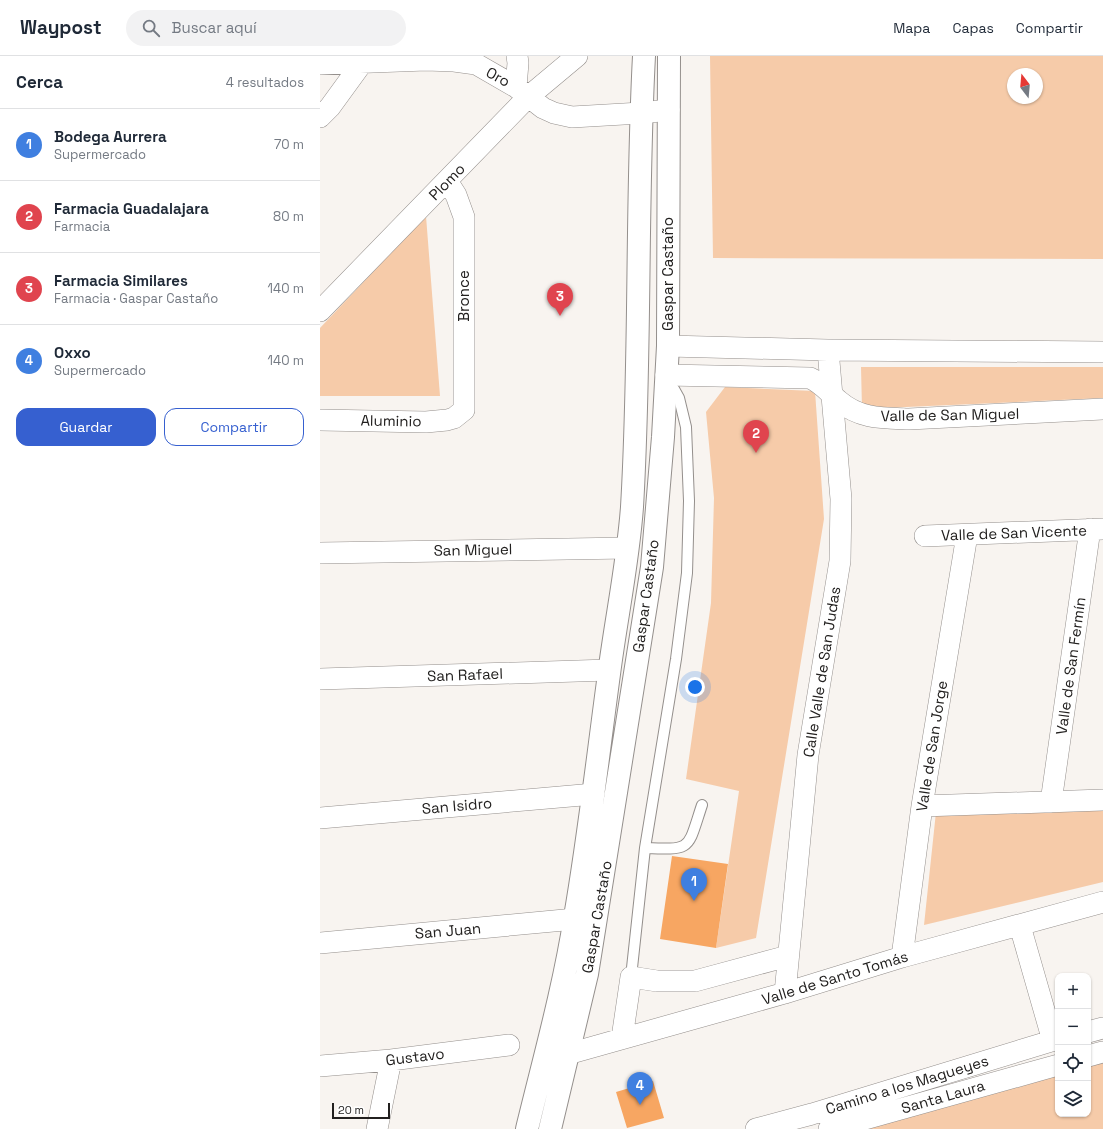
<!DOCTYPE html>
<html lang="es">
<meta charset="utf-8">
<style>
body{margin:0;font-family:"Space Grotesk",sans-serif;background:#f2f2f3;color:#1f2937}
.controls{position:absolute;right:12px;bottom:12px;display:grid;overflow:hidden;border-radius:8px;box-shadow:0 1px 3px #0004}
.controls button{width:36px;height:36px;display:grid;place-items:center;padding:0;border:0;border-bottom:1px solid #e0e1e3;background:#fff;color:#1f2937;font:20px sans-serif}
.compass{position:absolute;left:687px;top:12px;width:36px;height:36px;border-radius:50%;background:#fff;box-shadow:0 1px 3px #0004;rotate:344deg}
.scale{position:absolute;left:12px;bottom:10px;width:58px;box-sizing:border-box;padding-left:4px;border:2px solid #22201f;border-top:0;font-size:11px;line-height:14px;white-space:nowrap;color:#22201f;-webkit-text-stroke:3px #fff;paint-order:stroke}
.you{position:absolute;left:375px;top:631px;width:14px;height:14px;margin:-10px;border:3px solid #fff;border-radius:50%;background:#1a73e8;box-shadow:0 0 0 6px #1a73e833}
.badge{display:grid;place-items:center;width:26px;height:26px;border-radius:50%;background:#3660d0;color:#fff;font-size:13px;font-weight:700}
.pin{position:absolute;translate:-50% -33px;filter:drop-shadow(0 1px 2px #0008)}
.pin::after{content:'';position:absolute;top:21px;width:14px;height:12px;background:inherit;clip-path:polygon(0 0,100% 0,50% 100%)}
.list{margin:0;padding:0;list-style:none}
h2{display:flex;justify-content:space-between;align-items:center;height:52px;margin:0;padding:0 16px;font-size:17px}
h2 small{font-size:13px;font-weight:400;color:#747a83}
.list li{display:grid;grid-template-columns:26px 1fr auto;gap:12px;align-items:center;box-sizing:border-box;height:72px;padding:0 16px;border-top:1px solid #e0e1e3}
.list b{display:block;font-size:15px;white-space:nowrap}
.list p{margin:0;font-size:13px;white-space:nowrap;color:#747a83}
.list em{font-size:13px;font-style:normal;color:#747a83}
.actions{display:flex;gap:8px;padding:12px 16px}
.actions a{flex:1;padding:9px 0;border:1px solid #3660d0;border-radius:12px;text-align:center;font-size:14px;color:#3660d0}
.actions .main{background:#3660d0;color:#fff}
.icon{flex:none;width:22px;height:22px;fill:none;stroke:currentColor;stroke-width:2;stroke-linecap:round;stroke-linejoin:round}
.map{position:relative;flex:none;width:783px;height:1073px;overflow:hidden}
header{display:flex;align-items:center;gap:24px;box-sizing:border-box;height:56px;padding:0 20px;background:#fff;border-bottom:1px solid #e0e1e3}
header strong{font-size:19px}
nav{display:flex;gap:22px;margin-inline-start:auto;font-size:14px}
.search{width:280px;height:36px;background:#f2f2f3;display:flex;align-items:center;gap:10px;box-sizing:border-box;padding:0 14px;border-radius:22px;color:#747a83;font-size:15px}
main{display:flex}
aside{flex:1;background:#fff}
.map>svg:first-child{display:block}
.green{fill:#f6cba9;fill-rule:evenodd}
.building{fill:#f7a662}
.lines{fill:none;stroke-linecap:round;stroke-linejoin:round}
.service-casing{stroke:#948f8c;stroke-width:12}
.minor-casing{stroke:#948f8c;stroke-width:22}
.secondary-casing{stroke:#948f8c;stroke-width:24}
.service{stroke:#fff;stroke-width:10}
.minor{stroke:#fff;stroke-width:21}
.secondary{stroke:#fff;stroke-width:22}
.labels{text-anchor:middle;stroke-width:3;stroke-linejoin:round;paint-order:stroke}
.street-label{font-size:15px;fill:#22201f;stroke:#fff}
</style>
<header>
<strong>Waypost</strong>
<div class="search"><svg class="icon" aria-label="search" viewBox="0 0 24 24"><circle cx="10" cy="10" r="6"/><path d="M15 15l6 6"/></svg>Buscar aquí</div>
<nav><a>Mapa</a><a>Capas</a><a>Compartir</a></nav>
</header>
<main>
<aside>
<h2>Cerca<small>4 resultados</small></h2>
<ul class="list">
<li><span class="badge" style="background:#3f7fe0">1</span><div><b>Bodega Aurrera</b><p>Supermercado</p></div><em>70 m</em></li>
<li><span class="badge" style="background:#e0444e">2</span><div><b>Farmacia Guadalajara</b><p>Farmacia</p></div><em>80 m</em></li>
<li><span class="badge" style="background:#e0444e">3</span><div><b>Farmacia Similares</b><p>Farmacia · Gaspar Castaño</p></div><em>140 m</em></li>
<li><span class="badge" style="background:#3f7fe0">4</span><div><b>Oxxo</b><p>Supermercado</p></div><em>140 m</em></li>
</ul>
<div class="actions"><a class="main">Guardar</a><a>Compartir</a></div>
</aside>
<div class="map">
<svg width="783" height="1073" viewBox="0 0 783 1073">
<rect width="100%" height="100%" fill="#f8f4f0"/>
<!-- green -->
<path class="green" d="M390 0H783V203L393 202ZM693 18H717V42H693Z
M106 160 120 340H0V272Z
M541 311H783V342L542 353Z
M405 331 495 335 504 463 436 882 396 892 419 735 366 723 391 547 394 442 386 356Z
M783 748V826L604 869 616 756Z
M783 1000V1073H518L738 1011V1058H768V1004Z"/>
<!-- building -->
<path class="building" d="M352 800 408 808 396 892 340 883Z
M333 1025 344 1062 307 1072 296 1036Z"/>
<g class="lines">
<defs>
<path id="service" d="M325 792C373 794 367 794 382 749
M311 921 325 792 356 603 367 517 369 445 366 371 359 342 354 333 347 327"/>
<path id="minor" d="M0 8 106 4 134 5 156 8 196 31 223 52 234 57 252 61 321 57 349 54
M196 31 198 7 197 0
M0 61 10 51 42 7
M0 255 208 41 257 0
M348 290 508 294 783 296
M346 319 490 322C502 327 509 337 519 345 540 363 562 362 589 363L783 353
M0 364 106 366 127 364 134 362 144 354V161L136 139 127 125
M605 480 783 473
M0 497 307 492
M0 623 289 614
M731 746 770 473
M602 750 783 744
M0 762 274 738
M700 870 733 985
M0 887 255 863
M582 901 602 750 647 479
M465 937 488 699 520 505 521 443 508 294
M768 976 783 972
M302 982 311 921 337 925H375L468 900
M248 998 465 937 582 901 783 846
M768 1000 783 996
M0 1010 71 1004 189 989
M57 1073 71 1004
M436 1073 492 1058 738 983
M509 1073 738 1009"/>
<path id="secondary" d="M207 1073C224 1003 244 932 255 861 269 780 278 699 289 618 296 563 308 507 312 451 321 301 316 150 324 0
M230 1073 267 918 332 511 343 381 348 290 349 0"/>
</defs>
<!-- service casing -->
<use href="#service" class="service-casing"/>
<!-- minor casing -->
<use href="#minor" class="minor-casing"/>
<!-- secondary casing -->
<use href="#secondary" class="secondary-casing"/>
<!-- service -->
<use href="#service" class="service"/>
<!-- minor -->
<use href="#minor" class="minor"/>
<!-- secondary -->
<use href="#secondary" class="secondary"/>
</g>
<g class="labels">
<!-- street labels -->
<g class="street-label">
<text transform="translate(178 21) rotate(29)" y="5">Oro</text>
<text transform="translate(127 126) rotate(-46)" y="5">Plomo</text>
<text transform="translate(348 218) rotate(-90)" y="5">Gaspar Castaño</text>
<text transform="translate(144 240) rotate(-90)" y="5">Bronce</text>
<text transform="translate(630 359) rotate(-1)" y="5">Valle de San Miguel</text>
<text transform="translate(71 365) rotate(1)" y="5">Aluminio</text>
<text transform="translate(694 477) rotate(-2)" y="5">Valle de San Vicente</text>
<text transform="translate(153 494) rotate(-1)" y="5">San Miguel</text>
<text transform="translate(326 540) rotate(-82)" y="5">Gaspar Castaño</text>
<text transform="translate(751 610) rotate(-82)" y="5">Valle de San Fermín</text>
<text transform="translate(502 616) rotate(-81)" y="5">Calle Valle de San Judas</text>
<text transform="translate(145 619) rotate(-2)" y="5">San Rafael</text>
<text transform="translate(612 690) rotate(-81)" y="5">Valle de San Jorge</text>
<text transform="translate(137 750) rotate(-5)" y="5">San Isidro</text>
<text transform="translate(277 861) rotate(-80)" y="5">Gaspar Castaño</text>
<text transform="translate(128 875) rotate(-5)" y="5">San Juan</text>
<text transform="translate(515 922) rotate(-17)" y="5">Valle de Santo Tomás</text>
<text transform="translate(95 1001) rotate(-7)" y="5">Gustavo</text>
<text transform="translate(587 1029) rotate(-17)" y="5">Camino a los Magueyes</text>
<text transform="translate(623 1041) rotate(-16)" y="5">Santa Laura</text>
</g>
</g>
</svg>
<div class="controls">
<button>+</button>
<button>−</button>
<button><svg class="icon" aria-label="locate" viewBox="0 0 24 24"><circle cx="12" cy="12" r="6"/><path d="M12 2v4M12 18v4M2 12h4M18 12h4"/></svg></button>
<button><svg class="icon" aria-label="layers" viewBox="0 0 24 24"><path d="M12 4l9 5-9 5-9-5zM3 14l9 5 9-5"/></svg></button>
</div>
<svg class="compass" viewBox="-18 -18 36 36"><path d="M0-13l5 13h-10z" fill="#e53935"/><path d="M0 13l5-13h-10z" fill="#747a83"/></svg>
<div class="scale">20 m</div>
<div class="you"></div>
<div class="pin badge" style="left:374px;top:845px;background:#3f7fe0">1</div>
<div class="pin badge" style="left:436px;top:397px;background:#e0444e">2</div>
<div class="pin badge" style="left:240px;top:260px;background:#e0444e">3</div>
<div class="pin badge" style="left:320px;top:1049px;background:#3f7fe0">4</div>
</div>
</main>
